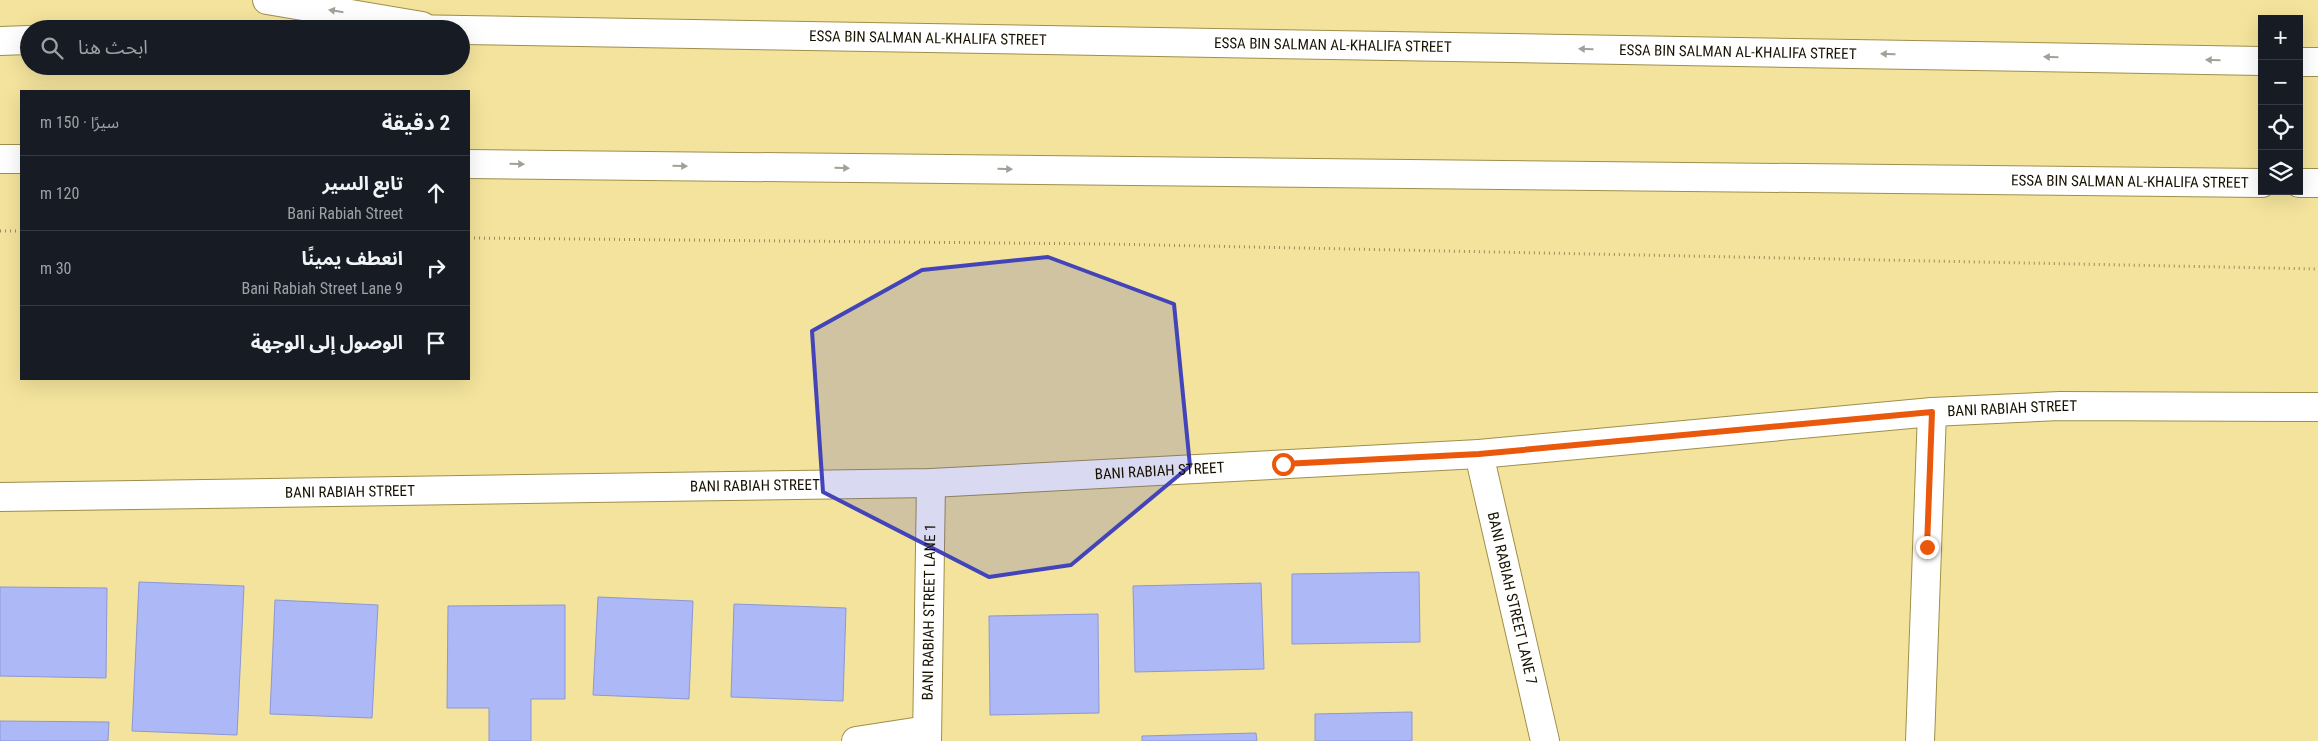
<!DOCTYPE html>
<html lang="ar">
<meta charset="utf-8">
<style>
body{margin:0;font-family:"Roboto Condensed","Noto Sans Arabic",sans-serif;background:#242831;color:#f1f3f6;direction:rtl}
.controls{position:absolute;right:15px;top:15px;display:grid;overflow:hidden;border-radius:0px;box-shadow:0 5px 20px #0002}
.controls button{width:45px;height:45px;display:grid;place-items:center;padding:0;border:0;border-bottom:1px solid #363941;background:#171b24;color:#f1f3f6;font:25px sans-serif}
.stop{position:absolute;width:15px;height:15px;margin:-11px;border:4px solid #ea580c;border-radius:50%;background:#fff}
.stop.end{background:#ea580c;border-color:#fff;box-shadow:0 1px 5px #0008}
.list{margin:0;padding:0;list-style:none}
h2{display:flex;justify-content:space-between;align-items:center;height:65px;margin:0;padding:0 20px;font-size:21px}
h2 small{font-size:16px;font-weight:400;color:#9ea1a6}
.list li{display:grid;grid-template-columns:32px 1fr auto;gap:15px;align-items:center;box-sizing:border-box;height:75px;padding:0 20px;border-top:1px solid #363941}
.list b{display:block;font-size:19px;white-space:nowrap}
.list p{margin:0;font-size:16px;white-space:nowrap;color:#9ea1a6}
.list em{font-size:16px;font-style:normal;color:#9ea1a6}
.icon{flex:none;width:28px;height:28px;fill:none;stroke:currentColor;stroke-width:2;stroke-linecap:round;stroke-linejoin:round}
.map{position:relative;flex:none;width:2318px;height:741px;overflow:hidden;direction:ltr}
.search{position:absolute;background:#171b24;box-shadow:0 5px 20px #0002;left:20px;top:20px;width:450px;height:55px;display:flex;align-items:center;gap:12px;box-sizing:border-box;padding:0 18px;border-radius:28px;color:#9ea1a6;font-size:19px}
.panel{position:absolute;background:#171b24;box-shadow:0 5px 20px #0002;left:20px;top:90px;width:450px;height:290px;border-radius:0px;direction:rtl}
.map>svg:first-child{display:block}
.building{fill:#adb8f6;stroke:#8d97d5}
.lines{fill:none;stroke-linecap:round;stroke-linejoin:round}
.minor-casing{stroke:#9f8f4a;stroke-width:30}
.highway-casing{stroke:#9f8f4a;stroke-width:30}
.path{stroke:#998d5c;stroke-width:3;stroke-dasharray:1 4;stroke-linecap:butt}
.minor{stroke:#fff;stroke-width:28}
.highway{stroke:#fff;stroke-width:28}
.oneway{fill:#a2a099}
.route{stroke:#ea580c;stroke-width:6}
.marked{fill:#4344b9;fill-opacity:0.2;stroke:#4344b9;stroke-width:4;stroke-linejoin:round}
.labels{text-anchor:middle;stroke-width:4.5;stroke-linejoin:round;paint-order:stroke}
.street-label{font-size:15px;fill:#171100;stroke:#fff}
</style>
<div class="map">
<svg width="2318" height="741" viewBox="0 0 2318 741">
<rect width="100%" height="100%" fill="#f3e39c"/>
<!-- building -->
<path class="building" d="M1419 572 1420 642 1292 644V574Z
M139 582 244 586 237 735 132 731Z
M1261 583 1264 669 1135 672 1133 586Z
M0 587 107 588 106 678 0 676Z
M598 597 693 601 689 699 593 695Z
M275 600 378 605 372 718 270 714Z
M734 604 846 608 843 701 731 697Z
M565 605V699H531V741H489V708H447L448 606Z
M1098 614 1099 713 990 715 989 616Z
M1412 712V741H1315V714Z
M0 721 109 722 108 741H0Z
M1256 733 1257 741H1142V736Z"/>
<g class="lines">
<defs>
<g id="minor">
<path id="s1" d="M1479 454 1545 741"/>
<path id="s2" d="M0 497 931 483 1479 454 1932 412 2060 406 2318 407"/>
<path d="M856 741 927 730"/>
<path id="s3" d="M927 741 931 483"/>
<path d="M1920 741 1932 412"/>
</g>
<g id="highway">
<path d="M267 0 422 26"/>
<path id="s4" d="M403 29 2262 61"/>
<path d="M0 41 29 40"/>
<path d="M2299 62H2318"/>
<path d="M0 159H21"/>
<path id="s5" d="M469 164 2262 183"/>
<path d="M2299 183H2318"/>
</g>
</defs>
<!-- minor casing -->
<use href="#minor" class="minor-casing"/>
<!-- highway casing -->
<use href="#highway" class="highway-casing"/>
<!-- path -->
<path class="path" d="M0 231H21
M469 238 1106 244 2318 269"/>
<!-- minor -->
<use href="#minor" class="minor"/>
<!-- highway -->
<use href="#highway" class="highway"/>
</g>
<!-- one-way arrows -->
<defs><path id="oneway-solid" d="M-6-.8H1V-3.2L6.5 0L1 3.2V.8H-6Z" transform="scale(1.25)"/></defs>
<g class="oneway">
<use href="#oneway-solid" transform="translate(336 11) rotate(-171)"/>
<use href="#oneway-solid" transform="translate(1586 49) rotate(-179)"/>
<use href="#oneway-solid" transform="translate(1888 54) rotate(-179)"/>
<use href="#oneway-solid" transform="translate(2051 57) rotate(-179)"/>
<use href="#oneway-solid" transform="translate(2213 60) rotate(-179)"/>
<use href="#oneway-solid" transform="translate(517 164) rotate(1)"/>
<use href="#oneway-solid" transform="translate(680 166) rotate(1)"/>
<use href="#oneway-solid" transform="translate(842 168) rotate(1)"/>
<use href="#oneway-solid" transform="translate(1005 169) rotate(1)"/>
</g>
<g class="lines">
<!-- route -->
<path class="route" d="M1283 464 1479 454 1932 412 1927 547"/>
</g>
<!-- marked area -->
<path class="marked" d="M1048 257 1174 304 1190 466 1071 565 989 577 823 492 812 331 922 270Z"/>
<g class="labels">
<!-- street labels -->
<g class="street-label">
<text dy="5" stroke="none"><textPath href="#s4" startOffset="525">ESSA BIN SALMAN AL-KHALIFA STREET</textPath></text>
<text dy="5" stroke="none"><textPath href="#s4" startOffset="930">ESSA BIN SALMAN AL-KHALIFA STREET</textPath></text>
<text dy="5" stroke="none"><textPath href="#s4" startOffset="1335">ESSA BIN SALMAN AL-KHALIFA STREET</textPath></text>
<text dy="5" stroke="none"><textPath href="#s5" startOffset="1661">ESSA BIN SALMAN AL-KHALIFA STREET</textPath></text>
<text dy="5" stroke="none"><textPath href="#s2" startOffset="2015">BANI RABIAH STREET</textPath></text>
<text dy="5" stroke="none"><textPath href="#s2" startOffset="1160">BANI RABIAH STREET</textPath></text>
<text dy="5" stroke="none"><textPath href="#s2" startOffset="755">BANI RABIAH STREET</textPath></text>
<text dy="5" stroke="none"><textPath href="#s2" startOffset="350">BANI RABIAH STREET</textPath></text>
<text dy="5" stroke="none"><textPath href="#s1" startOffset="148">BANI RABIAH STREET LANE 7</textPath></text>
<text dy="5" stroke="none"><textPath href="#s3" startOffset="129">BANI RABIAH STREET LANE 1</textPath></text>
</g>
</g>
</svg>
<div class="controls">
<button>+</button>
<button>−</button>
<button><svg class="icon" aria-label="locate" viewBox="0 0 24 24"><circle cx="12" cy="12" r="6"/><path d="M12 2v4M12 18v4M2 12h4M18 12h4"/></svg></button>
<button><svg class="icon" aria-label="layers" viewBox="0 0 24 24"><path d="M12 4l9 5-9 5-9-5zM3 14l9 5 9-5"/></svg></button>
</div>
<div class="stop" style="left:1283px;top:464px"></div>
<div class="stop end" style="left:1927px;top:547px"></div>
<div class="search"><svg class="icon" aria-label="search" viewBox="0 0 24 24"><circle cx="10" cy="10" r="6"/><path d="M15 15l6 6"/></svg>ابحث هنا</div>
<section class="panel">
<h2>2 دقيقة<small>سيرًا · 150 m</small></h2>
<ul class="list">
<li><svg class="icon" aria-label="ahead" viewBox="0 0 24 24"><path d="M12 20V5M6 11l6-6 6 6"/></svg><div><b>تابع السير</b><p>Bani Rabiah Street</p></div><em>120 m</em></li>
<li><svg class="icon" aria-label="right" viewBox="0 0 24 24"><path d="M7 20v-9h11M14 6l5 5-5 5"/></svg><div><b>انعطف يمينًا</b><p>Bani Rabiah Street Lane 9</p></div><em>30 m</em></li>
<li><svg class="icon" aria-label="arrive" viewBox="0 0 24 24"><path d="M6 21V4h12l-3 4 3 4H6"/></svg><div><b>الوصول إلى الوجهة</b></div></li>
</ul>
</section>
</div>
